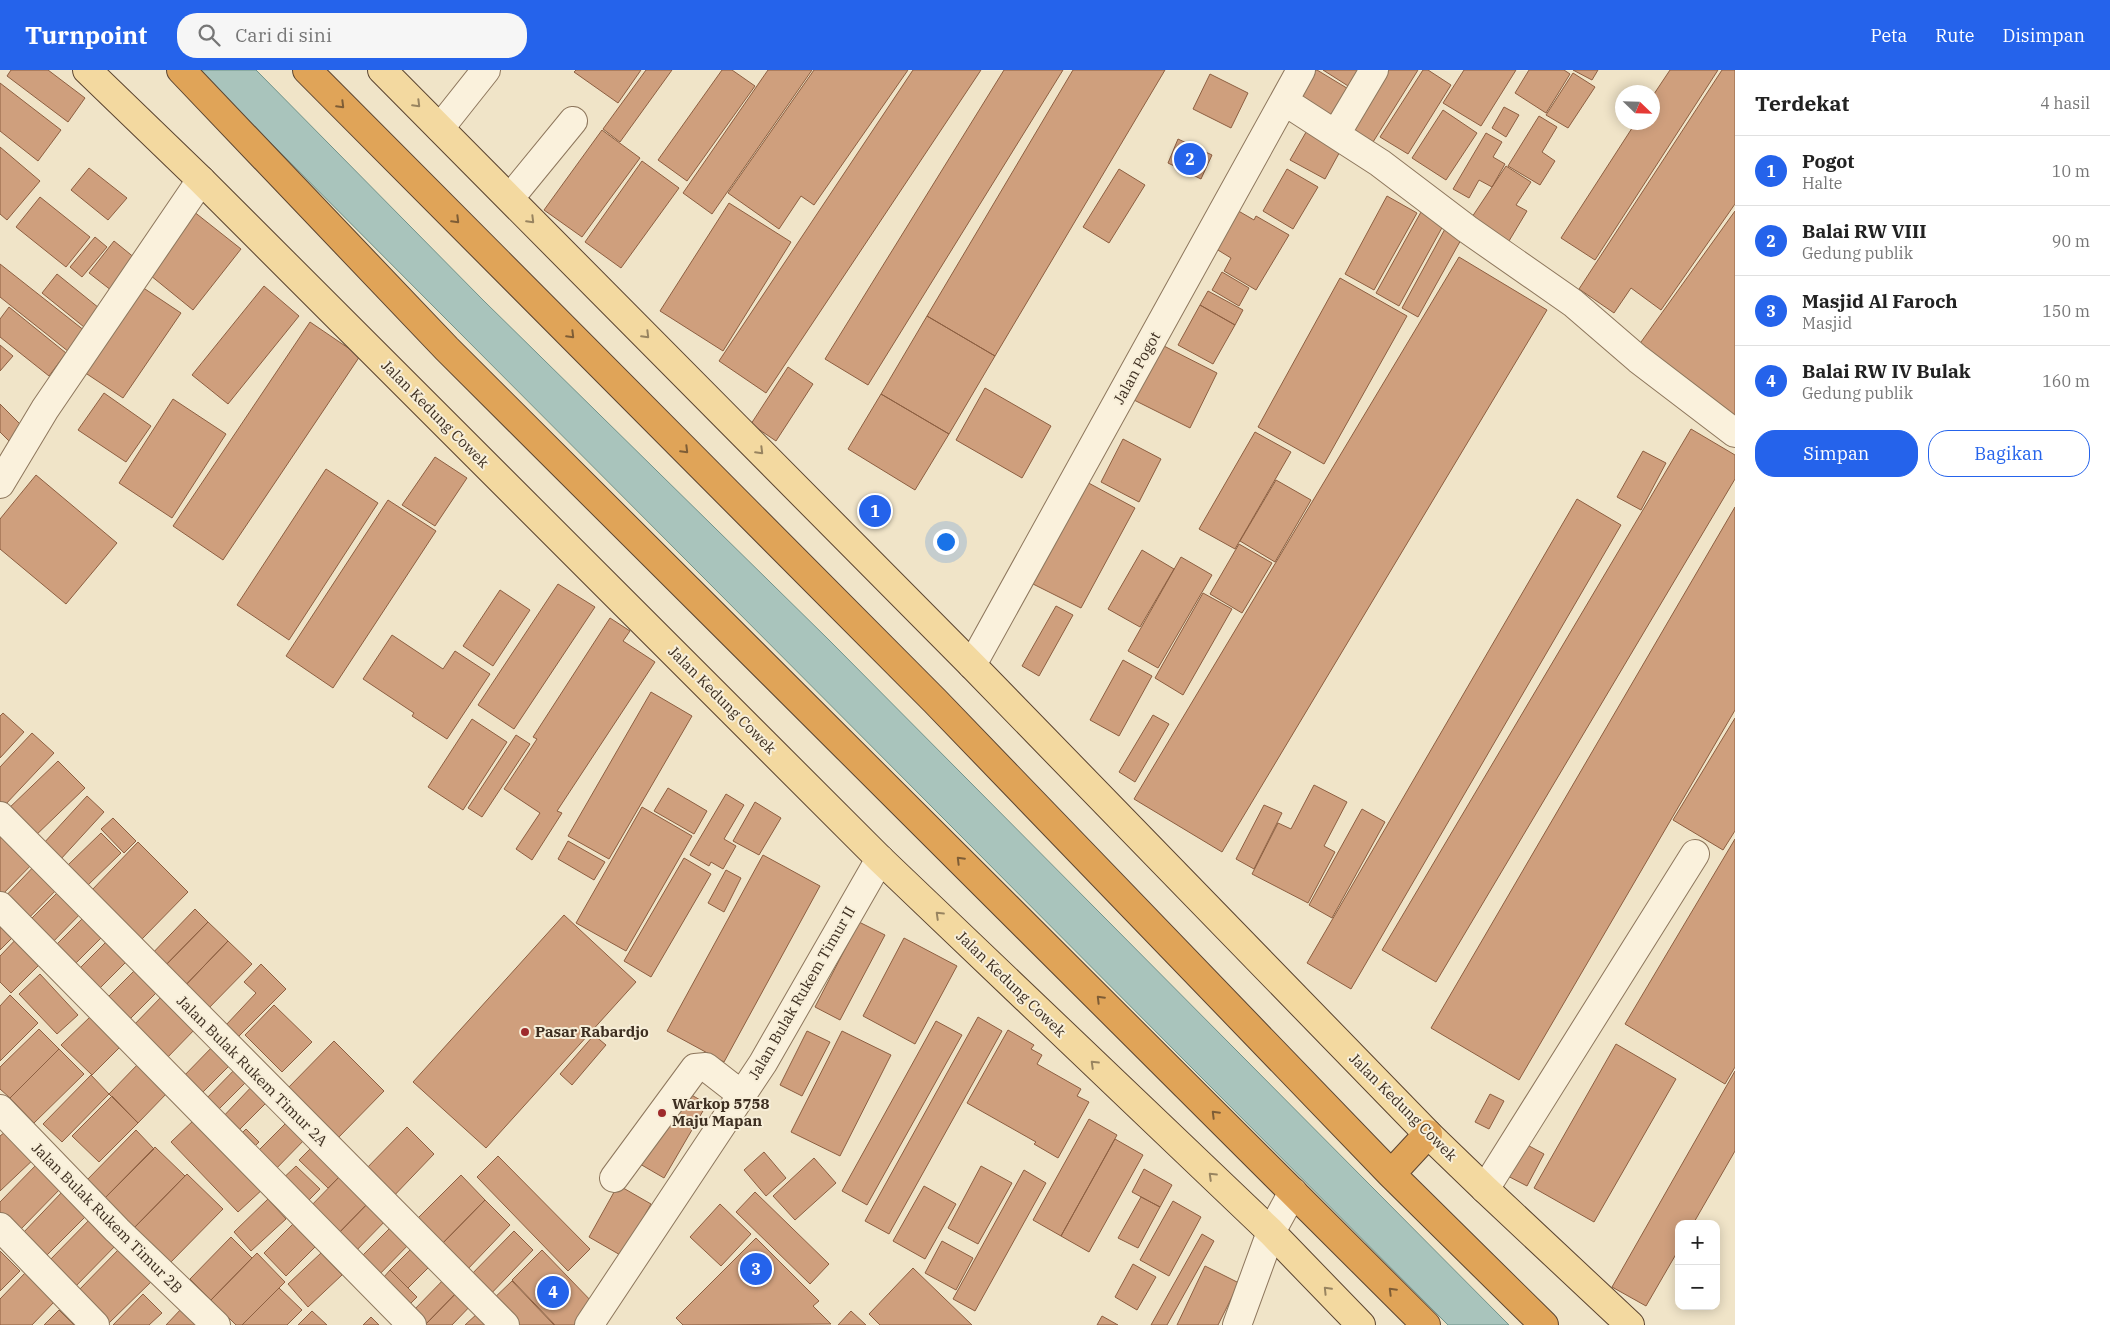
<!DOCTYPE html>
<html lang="id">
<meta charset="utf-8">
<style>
body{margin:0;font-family:"IBM Plex Serif",serif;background:#f6f6f6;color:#222}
.controls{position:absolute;right:15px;bottom:15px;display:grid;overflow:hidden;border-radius:10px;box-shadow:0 2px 12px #0003}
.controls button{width:45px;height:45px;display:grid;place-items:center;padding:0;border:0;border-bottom:1px solid #e0e0e0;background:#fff;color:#222;font:25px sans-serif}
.compass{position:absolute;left:1615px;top:15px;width:45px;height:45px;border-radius:50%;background:#fff;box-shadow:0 2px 12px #0003;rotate:113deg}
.you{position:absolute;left:945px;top:471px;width:18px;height:18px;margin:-12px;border:4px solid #fff;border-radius:50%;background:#1a73e8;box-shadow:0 0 0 8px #1a73e833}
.badge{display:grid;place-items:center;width:32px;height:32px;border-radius:50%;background:#2563eb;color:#fff;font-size:16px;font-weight:700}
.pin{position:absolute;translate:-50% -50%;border:2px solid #fff;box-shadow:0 1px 5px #0006}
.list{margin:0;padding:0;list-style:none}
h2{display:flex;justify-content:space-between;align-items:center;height:65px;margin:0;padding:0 20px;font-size:21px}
h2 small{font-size:16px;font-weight:400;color:#767676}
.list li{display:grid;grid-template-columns:32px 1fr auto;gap:15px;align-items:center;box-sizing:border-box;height:70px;padding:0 20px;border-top:1px solid #e0e0e0}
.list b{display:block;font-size:19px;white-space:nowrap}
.list p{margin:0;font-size:16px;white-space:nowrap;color:#767676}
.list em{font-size:16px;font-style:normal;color:#767676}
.actions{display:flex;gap:10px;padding:15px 20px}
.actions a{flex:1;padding:11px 0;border:1px solid #2563eb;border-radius:20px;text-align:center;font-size:18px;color:#2563eb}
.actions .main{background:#2563eb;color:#fff}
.icon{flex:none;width:28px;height:28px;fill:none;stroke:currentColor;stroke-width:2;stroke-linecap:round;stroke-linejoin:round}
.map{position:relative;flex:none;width:1735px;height:1255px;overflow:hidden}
header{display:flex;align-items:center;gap:30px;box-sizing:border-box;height:70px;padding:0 25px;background:#2563eb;color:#fff}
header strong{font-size:24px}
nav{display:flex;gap:28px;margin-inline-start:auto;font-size:18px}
.search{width:350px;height:45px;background:#f6f6f6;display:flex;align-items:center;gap:12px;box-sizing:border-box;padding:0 18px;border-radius:20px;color:#767676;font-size:19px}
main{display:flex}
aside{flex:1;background:#fff}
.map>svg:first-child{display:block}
.water{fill:#a9c4bc;stroke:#6f938a}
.building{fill:#cf9f7d;stroke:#8d5f41}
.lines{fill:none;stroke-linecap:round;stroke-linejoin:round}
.minor-casing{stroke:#8d765c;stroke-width:30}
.major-casing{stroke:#5b4430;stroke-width:30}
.highway-casing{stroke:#5b4430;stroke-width:30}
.minor{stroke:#faf1dc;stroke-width:28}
.major{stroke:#f3d9a0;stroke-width:28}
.highway{stroke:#e0a458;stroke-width:28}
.oneway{stroke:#988460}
.oneway2{stroke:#7e5d36}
.poi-dot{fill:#9e2a2b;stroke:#f7eed8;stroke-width:2}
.labels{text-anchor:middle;stroke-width:4;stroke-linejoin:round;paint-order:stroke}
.street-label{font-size:15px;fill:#3d2e20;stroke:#f7eed8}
.poi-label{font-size:15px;font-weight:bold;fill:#3d2e20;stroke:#f7eed8;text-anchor:start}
</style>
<header>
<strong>Turnpoint</strong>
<div class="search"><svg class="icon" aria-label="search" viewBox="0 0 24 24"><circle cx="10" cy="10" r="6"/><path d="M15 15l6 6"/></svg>Cari di sini</div>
<nav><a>Peta</a><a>Rute</a><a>Disimpan</a></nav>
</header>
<main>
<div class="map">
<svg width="1735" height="1255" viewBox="0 0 1735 1255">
<rect width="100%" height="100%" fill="#f0e4c8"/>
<!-- water -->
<path class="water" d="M198 0H256L484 231 829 570 1509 1255H1448Z"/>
<!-- building -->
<path class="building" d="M11 0H48L85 28 68 52 7 6Z
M576 0H641L618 33 574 2Z
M646 0H672L620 72 603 59Z
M722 0H732L755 16 687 111 658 90Z
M768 0H812L712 144 683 123Z
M814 0H908L814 135 801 126 779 159 728 123Z
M913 0H981L766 323 719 291Z
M1004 0H1063L868 315 825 289Z
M1073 0H1165L995 286 927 246Z
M1307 0H1317L1350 20 1333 48 1292 24Z
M1323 0H1369L1356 21Z
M1378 0H1418L1373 72 1344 54Z
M1423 0H1428L1451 15 1408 84 1380 67Z
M1464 0H1516L1481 56 1443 33Z
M1529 0H1564L1570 4 1546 43 1515 23Z
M1573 0H1598L1592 10Z
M1670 0H1718L1595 190 1561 168 1636 52H1652V27Z
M1722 0H1735V134L1661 240 1631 218 1614 243 1579 219Z
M1573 3 1595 17 1568 58 1546 45Z
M1210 4 1248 23 1231 58 1193 39Z
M0 13 61 60 38 91 0 61Z
M1504 37 1519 45 1506 67 1492 58Z
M1443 40 1477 63 1446 110 1412 88Z
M1539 46 1557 57 1542 82 1555 91 1540 115 1508 96Z
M1309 57 1343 76 1325 109 1290 90Z
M602 60 640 88 582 167 544 140Z
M1486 63 1502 72 1493 87 1505 94 1492 117 1479 110 1469 128 1453 119Z
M1178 69 1212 85 1201 109 1168 93Z
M0 77 40 111 7 150 0 144Z
M642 91 679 118 621 198 585 172Z
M1506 96 1531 112 1516 135 1527 141 1506 176 1468 153Z
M89 98 127 128 108 150 71 120Z
M1119 99 1145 115 1109 173 1083 157Z
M1287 99 1318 117 1293 159 1263 141Z
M1387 126 1417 143 1374 220 1345 204Z
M40 127 90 167 66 197 16 157Z
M729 133 791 172 723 281 660 241Z
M1235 139 1254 150 1256 146 1289 165 1256 220 1224 201 1231 188 1213 177Z
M193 141 241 179 193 240 145 201Z
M1735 141V350L1636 279Z
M1421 142 1444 154 1399 236 1376 223Z
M1445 159 1462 168 1418 247 1402 238Z
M95 167 107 177 82 207 70 197Z
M114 171 141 193 116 224 89 203Z
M1459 187 1547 240 1222 782 1134 729Z
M0 194 85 261 69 282 0 227Z
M1222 202 1249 218 1239 236 1212 220Z
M57 204 99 238 84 257 42 223Z
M1340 208 1407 246 1324 394 1258 357Z
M136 213 181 243 123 328 78 298Z
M264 216 299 246 228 334 192 305Z
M1208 221 1243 240 1235 255 1200 235Z
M1200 235 1235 255 1213 294 1178 275Z
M9 237 66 283 49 306 0 267V249Z
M927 246 995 286 949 364 881 324Z
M310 252 360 286 223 490 173 456Z
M0 275 13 286 0 301Z
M1162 275 1217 303 1190 358 1134 330Z
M788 297 813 314 776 371 751 354Z
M985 318 1051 356 1022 408 956 370Z
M104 323 151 356 126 392 78 360Z
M881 324 949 364 915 420 848 379Z
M173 329 226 364 172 448 119 413Z
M0 334 24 358 10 372 0 362Z
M1691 359 1735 385V409L1436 912 1382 880Z
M1255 362 1291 382 1235 479 1199 459Z
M1123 369 1161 389 1139 432 1101 412Z
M1643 381 1666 393 1641 440 1617 427Z
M435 387 467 408 435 456 402 435Z
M326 399 378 433 289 570 237 535Z
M36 405 117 473 66 534 0 479V449Z
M1083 410 1135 438 1081 538 1029 512Z
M1276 410 1311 430 1275 492 1240 471Z
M1577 429 1621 455 1351 919 1307 893Z
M388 430 436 461 333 618 286 586Z
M1735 437V640L1519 1010 1431 958Z
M1239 474 1272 493 1242 543 1210 524Z
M1142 480 1174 499 1140 557 1108 539Z
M1181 487 1212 505 1158 598 1128 581Z
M558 514 595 537 514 659 478 635Z
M500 520 530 540 493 596 463 576Z
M1203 523 1232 539 1183 625 1155 608Z
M1056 536 1073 545 1039 606 1022 596Z
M610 548 630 561 623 571 655 592 557 741 562 743 532 790 516 779 540 743 504 719 537 669 533 667Z
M392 565 443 599 455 581 490 604 447 669 412 646 414 643 363 609Z
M1123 590 1152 606 1119 666 1090 650Z
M651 622 692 646 609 789 568 766Z
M3 643 24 662 0 688V646Z
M1153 645 1169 654 1135 712 1119 702Z
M1735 648V761L1723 780 1673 750Z
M472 649 507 672 463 740 428 717Z
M32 663 54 683 4 736 0 732V697Z
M516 665 530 674 482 747 468 738Z
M58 691 85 718 32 769 6 741Z
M1314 715 1347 732 1324 776 1335 782 1308 833 1252 804 1278 753 1291 759Z
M668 718 707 741 694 764 654 741Z
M726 724 744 735 724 769 736 776 723 799 711 792 709 796 690 785Z
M87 726 104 742 60 790 43 774Z
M755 732 781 748 759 785 733 771Z
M1264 735 1282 743 1254 799 1236 789Z
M642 737 692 766 626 881 576 853Z
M1362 739 1385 752 1332 848 1309 835Z
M113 748 136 771 124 783 101 759Z
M0 753 37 789 0 827Z
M101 763 121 783 88 815 68 795Z
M1735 769V997L1725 1014 1625 954Z
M568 771 605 792 594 810 558 789Z
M138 772 188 822 141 870 91 821Z
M763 785 820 816 724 992 667 961Z
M684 788 711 804 651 907 624 891Z
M39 791 62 814 21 856 0 832Z
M726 800 741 808 724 842 708 833Z
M64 816 86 838 48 877 26 854Z
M195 839 208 852 160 901 147 889Z
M91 840 110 859 67 902 48 883Z
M0 845 18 862 0 880Z
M564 845 636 912 486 1078 413 1012Z
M208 852 228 871 180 921 160 901Z
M859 852 885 865 840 950 815 937Z
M115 863 135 883 91 927 71 907Z
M21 864 46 888 11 923 0 912V886Z
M904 868 957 896 915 974 863 946Z
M228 871 252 894 203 944 180 921Z
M141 894 163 916 126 953 103 932Z
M261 894 286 919 238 967 226 955 256 923 244 912Z
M40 904 78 945 57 964 19 924Z
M164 924 197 957 165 990 131 958Z
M10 925 38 953 0 991V936Z
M274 935 312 972 282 1002 245 965Z
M91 946 121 976 92 1005 61 975Z
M978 947 1002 961 889 1164 865 1151Z
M936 951 962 965 867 1135 842 1121Z
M39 959 59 979 10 1028 0 1019V997Z
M1008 960 1034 975 1031 979 1042 985 1037 994 1081 1019 1077 1026 1089 1032 1058 1088 1034 1074 1036 1072 967 1033Z
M807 961 830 972 802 1026 780 1015Z
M842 961 891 985 840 1086 791 1062Z
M594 965 606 975 572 1015 560 1004Z
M334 971 384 1021 337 1069 287 1019Z
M216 973 234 991 198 1027 180 1010Z
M1616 974 1676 1009 1594 1152 1534 1118Z
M59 979 84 1004 34 1053 10 1028Z
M140 992 169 1021 138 1053 109 1024Z
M240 994 252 1006 214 1044 203 1032Z
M1735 1001V1081L1693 1154H1679V1179L1646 1236 1612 1217Z
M91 1005 109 1024 62 1072 43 1054Z
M256 1012 272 1027 233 1066 219 1051Z
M683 1020 707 1034 664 1108 640 1094Z
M1490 1024 1504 1031 1489 1059 1475 1052Z
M112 1026 138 1053 99 1092 72 1066Z
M292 1047 309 1065 269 1106 251 1088Z
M196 1048 264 1118 238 1142 171 1072Z
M1089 1049 1117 1065 1061 1166 1033 1150Z
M407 1057 434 1084 389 1131 361 1104Z
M10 1058 36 1087 0 1121V1066Z
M246 1059 259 1072 248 1083 235 1070Z
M136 1060 154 1079 103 1130 85 1112Z
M1115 1069 1143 1085 1089 1182 1061 1166Z
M318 1071 346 1100 328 1118 299 1090Z
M1520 1071 1544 1084 1527 1116 1502 1103Z
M155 1077 185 1106 133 1159 103 1130Z
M764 1082 786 1108 766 1126 744 1100Z
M498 1086 590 1179 568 1201 477 1107Z
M814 1088 836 1113 795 1150 773 1126Z
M39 1092 63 1116 19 1161 0 1142V1132Z
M296 1096 320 1119 300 1139 276 1115Z
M981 1096 1012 1113 978 1174 948 1158Z
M1144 1099 1172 1115 1160 1137 1132 1122Z
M346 1100 374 1127 334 1168 306 1141Z
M1024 1100 1046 1113 975 1241 953 1229Z
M187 1104 223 1139 168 1195 133 1159Z
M461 1105 485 1130 439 1177 414 1152Z
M618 1115 651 1134 622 1186 589 1167Z
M924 1116 956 1134 925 1189 893 1171Z
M63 1121 87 1145 45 1187 22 1164Z
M755 1122 829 1194 810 1214 736 1142Z
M374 1127 392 1144 349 1188 331 1171Z
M1141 1127 1160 1137 1138 1178 1118 1168Z
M268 1129 286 1149 251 1181 234 1162Z
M485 1130 510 1155 465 1202 439 1177Z
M1173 1131 1201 1147 1169 1206 1140 1190Z
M720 1134 751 1164 721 1196 690 1167Z
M95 1144 121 1170 73 1219 47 1193Z
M396 1152 414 1169 373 1211 355 1193Z
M293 1154 315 1177 286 1206 264 1183Z
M514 1161 533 1180 485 1230 465 1211Z
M1202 1164 1214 1171 1167 1255H1151Z
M231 1167 252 1188 211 1230 190 1209Z
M756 1168 819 1231 813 1236 831 1254 683 1255 676 1248Z
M942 1171 973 1188 956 1220 925 1203Z
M418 1172 436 1190 408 1218 390 1200Z
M120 1178 153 1210 109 1253 77 1222Z
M542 1180 595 1235 574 1255H555L512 1210Z
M0 1181 20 1201 0 1221Z
M257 1183 285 1212 242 1255H236L211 1230Z
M321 1183 342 1205 308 1237 288 1214Z
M1133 1194 1156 1207 1137 1240 1115 1227Z
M1205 1196 1239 1213 1218 1255H1177Z
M913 1198 972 1255H880L869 1244Z
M390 1200 417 1227 403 1241 377 1215Z
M25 1203 54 1232 32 1255H0V1229Z
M450 1203 463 1216 425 1255 411 1243Z
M512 1211 554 1255H512L490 1232Z
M463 1216 476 1230 452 1255H425Z
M279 1218 302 1240 287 1255H242Z
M143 1224 162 1243 149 1255H113Z
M182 1238 199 1255H166Z
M59 1240 74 1255H44Z
M312 1241 327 1255H298Z
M851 1241 866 1255H838Z
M478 1243 487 1253 485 1255H465Z
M1102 1246 1118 1255H1097Z
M371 1247 379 1255H363Z"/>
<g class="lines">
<defs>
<path id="minor" d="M1284 31 1380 93 1467 159 1573 233 1638 289 1735 363
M440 58 486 0
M1336 64 1374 0
M510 128 573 51
M0 414 45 339 201 110
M972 595 1301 0
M0 746 505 1255
M0 836 412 1255
M0 1039 117 1160 216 1255
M614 1108 695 998 706 997 742 1025
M1485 1119 1695 784
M0 1157 95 1255
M589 1255 763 993 880 789
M1237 1255 1271 1162 1293 1122"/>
<path id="major" d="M87 0 201 110 880 789 1271 1162 1361 1255
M382 0 972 595 1428 1064 1485 1119 1630 1255"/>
<path id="highway" d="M181 0 447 279 1426 1255
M307 0 935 631 1391 1104 1544 1255
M1391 1104 1428 1064"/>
</defs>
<!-- minor casing -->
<use href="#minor" class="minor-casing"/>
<!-- major casing -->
<use href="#major" class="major-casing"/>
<!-- highway casing -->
<use href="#highway" class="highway-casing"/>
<!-- minor -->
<use href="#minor" class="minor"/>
<!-- major -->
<use href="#major" class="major"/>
<!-- highway -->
<use href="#highway" class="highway"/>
</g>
<!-- one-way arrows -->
<defs><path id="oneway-chevron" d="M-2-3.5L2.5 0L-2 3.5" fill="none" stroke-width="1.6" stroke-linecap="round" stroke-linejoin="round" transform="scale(1.25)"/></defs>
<g class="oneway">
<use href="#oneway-chevron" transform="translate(417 34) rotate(45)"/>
<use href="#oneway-chevron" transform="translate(531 150) rotate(45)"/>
<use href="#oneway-chevron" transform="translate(646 265) rotate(45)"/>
<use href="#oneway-chevron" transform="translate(760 381) rotate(45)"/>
<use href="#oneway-chevron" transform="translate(939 845) rotate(-136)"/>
<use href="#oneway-chevron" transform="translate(1094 994) rotate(-136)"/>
<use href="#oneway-chevron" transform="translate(1212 1106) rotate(-136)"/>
<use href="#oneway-chevron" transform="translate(1327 1220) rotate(-134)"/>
</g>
<g class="oneway2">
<use href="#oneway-chevron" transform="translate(341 35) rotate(45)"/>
<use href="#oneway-chevron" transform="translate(456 150) rotate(45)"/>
<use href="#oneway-chevron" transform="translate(571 265) rotate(45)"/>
<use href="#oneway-chevron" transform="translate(685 380) rotate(45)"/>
<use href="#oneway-chevron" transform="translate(960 790) rotate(-135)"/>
<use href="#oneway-chevron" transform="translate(1100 929) rotate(-135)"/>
<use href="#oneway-chevron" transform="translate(1215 1044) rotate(-135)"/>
<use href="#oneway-chevron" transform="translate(1392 1221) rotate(-135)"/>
</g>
<!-- markers -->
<g class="poi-dot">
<circle cx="525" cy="962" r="5"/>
<circle cx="662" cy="1043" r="5"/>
</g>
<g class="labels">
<!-- street labels -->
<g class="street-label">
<text transform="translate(1137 298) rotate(-61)" y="5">Jalan Pogot</text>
<text transform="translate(435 344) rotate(45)" y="5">Jalan Kedung Cowek</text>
<text transform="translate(722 630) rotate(45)" y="5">Jalan Kedung Cowek</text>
<text transform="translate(1011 914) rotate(44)" y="5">Jalan Kedung Cowek</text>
<text transform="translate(802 923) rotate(-60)" y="5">Jalan Bulak Rukem Timur II</text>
<text transform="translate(252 1001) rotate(45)" y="5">Jalan Bulak Rukem Timur 2A</text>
<text transform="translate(1403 1037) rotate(45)" y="5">Jalan Kedung Cowek</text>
<text transform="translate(107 1148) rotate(45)" y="5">Jalan Bulak Rukem Timur 2B</text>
</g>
<!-- poi labels -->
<g class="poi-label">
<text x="535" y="967">Pasar Rabardjo</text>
<text x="672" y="1039">Warkop 5758<tspan x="672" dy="17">Maju Mapan</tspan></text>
</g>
</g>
</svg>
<div class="controls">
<button>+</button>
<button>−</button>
</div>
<svg class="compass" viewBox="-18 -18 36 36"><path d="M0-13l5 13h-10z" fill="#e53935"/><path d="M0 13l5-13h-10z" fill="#767676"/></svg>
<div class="you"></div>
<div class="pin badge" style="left:875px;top:441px">1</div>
<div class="pin badge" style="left:1190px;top:89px">2</div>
<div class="pin badge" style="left:756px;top:1199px">3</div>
<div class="pin badge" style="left:553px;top:1222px">4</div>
</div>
<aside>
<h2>Terdekat<small>4 hasil</small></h2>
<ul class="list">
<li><span class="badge">1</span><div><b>Pogot</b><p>Halte</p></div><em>10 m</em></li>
<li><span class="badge">2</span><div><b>Balai RW VIII</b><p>Gedung publik</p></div><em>90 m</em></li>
<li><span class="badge">3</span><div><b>Masjid Al Faroch</b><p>Masjid</p></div><em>150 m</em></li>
<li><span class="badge">4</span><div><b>Balai RW IV Bulak</b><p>Gedung publik</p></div><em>160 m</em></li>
</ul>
<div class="actions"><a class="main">Simpan</a><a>Bagikan</a></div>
</aside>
</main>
